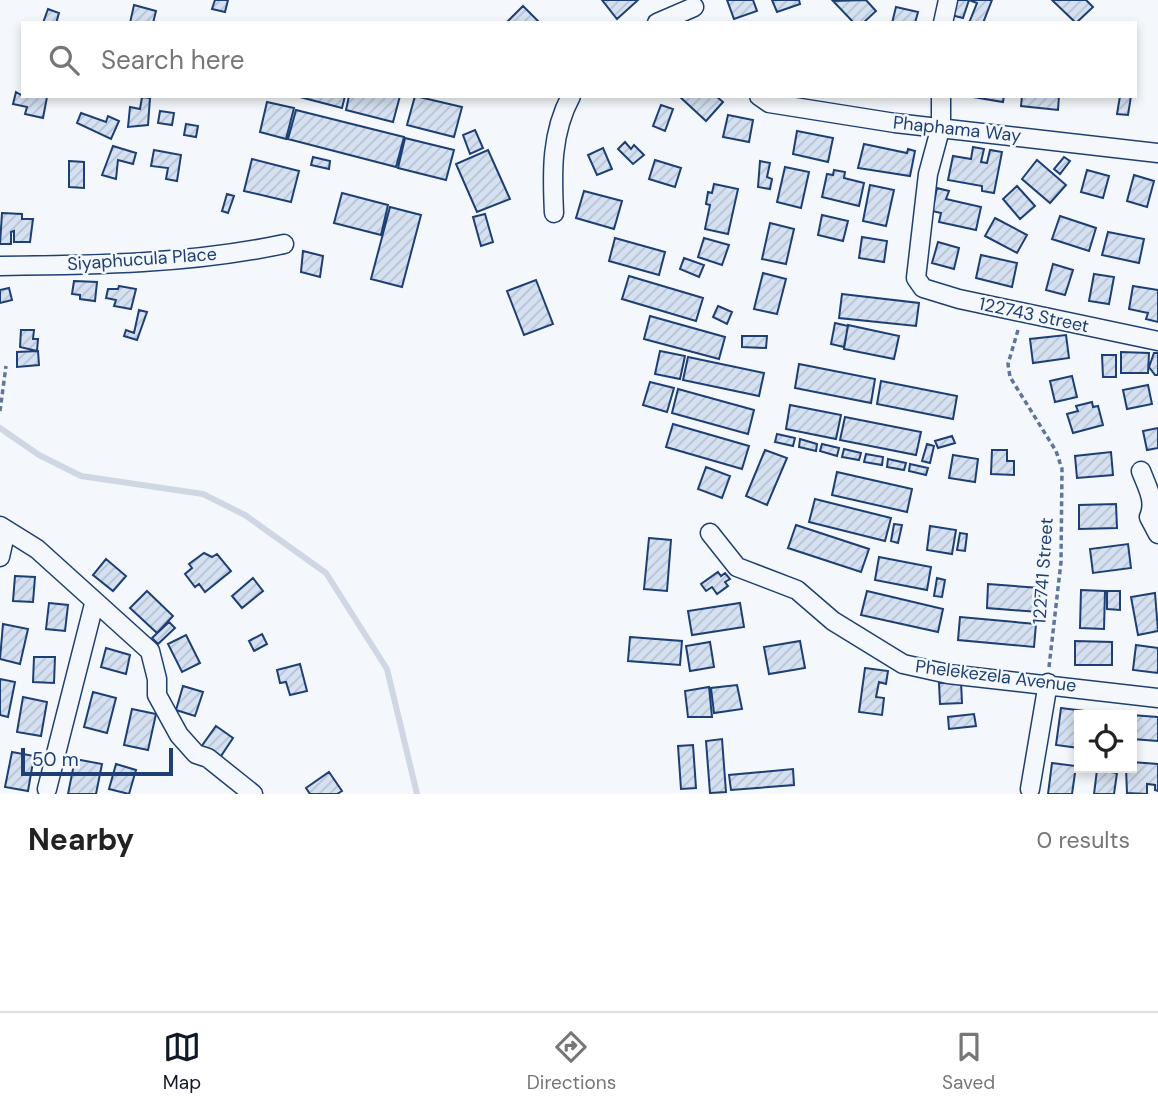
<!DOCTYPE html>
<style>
body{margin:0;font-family:"DM Sans",sans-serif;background:#f6f6f6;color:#222}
.controls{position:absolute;right:21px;bottom:21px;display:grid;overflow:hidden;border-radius:0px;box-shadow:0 4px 10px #0003}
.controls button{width:63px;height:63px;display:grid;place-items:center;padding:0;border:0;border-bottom:2px solid #e0e0e0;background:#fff;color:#222;font:35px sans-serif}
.scale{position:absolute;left:21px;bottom:18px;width:152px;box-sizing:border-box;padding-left:7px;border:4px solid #1d3f73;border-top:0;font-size:19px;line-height:24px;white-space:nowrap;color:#1d3f73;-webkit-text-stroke:5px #f4f7fb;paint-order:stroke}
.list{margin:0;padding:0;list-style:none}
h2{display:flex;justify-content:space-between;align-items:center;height:91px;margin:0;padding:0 28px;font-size:30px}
h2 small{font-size:23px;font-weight:400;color:#767676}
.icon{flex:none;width:38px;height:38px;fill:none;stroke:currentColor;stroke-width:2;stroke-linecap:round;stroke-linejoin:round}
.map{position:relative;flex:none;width:1158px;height:794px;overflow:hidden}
.search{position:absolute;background:#fff;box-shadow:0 4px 10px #0003;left:21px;right:21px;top:21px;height:77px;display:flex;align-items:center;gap:18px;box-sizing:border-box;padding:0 24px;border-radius:0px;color:#767676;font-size:26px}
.sheet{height:217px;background:#fff}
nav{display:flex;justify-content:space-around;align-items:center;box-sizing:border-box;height:98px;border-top:2px solid #e0e0e0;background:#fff;font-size:19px;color:#767676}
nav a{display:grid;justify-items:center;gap:4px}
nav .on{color:#111827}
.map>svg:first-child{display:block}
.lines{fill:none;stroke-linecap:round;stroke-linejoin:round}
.stream{stroke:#cfd7e4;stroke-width:6}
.building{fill:url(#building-hatch);stroke:#1d3f73;stroke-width:2}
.minor-casing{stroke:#1d3f73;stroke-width:21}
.path{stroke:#5e769c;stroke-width:3.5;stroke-dasharray:5 3.5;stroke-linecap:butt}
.minor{stroke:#f4f7fb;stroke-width:18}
.labels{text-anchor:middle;stroke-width:5;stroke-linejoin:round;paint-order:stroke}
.street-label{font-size:18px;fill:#1d3f73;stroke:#f4f7fb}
</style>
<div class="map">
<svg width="1158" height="794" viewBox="0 0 1158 794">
<defs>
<pattern id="building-hatch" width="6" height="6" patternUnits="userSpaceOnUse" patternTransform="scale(1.75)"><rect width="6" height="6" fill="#d5e0f0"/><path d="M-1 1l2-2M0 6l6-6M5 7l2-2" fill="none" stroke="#b6c1d1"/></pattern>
</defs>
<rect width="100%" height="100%" fill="#f4f7fb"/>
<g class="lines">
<!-- stream -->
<path class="stream" d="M0 428 39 455 81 476 203 494 245 515 326 573 387 669 417 794"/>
</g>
<!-- building -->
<path class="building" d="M215 0H228L225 12 212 9Z
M602 0H638L617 19Z
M727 0H753L757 11 734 19Z
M772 0H799L800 4 777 12Z
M866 0 876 11 863 23H854L833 1Z
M956 0H969L963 18 951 15Z
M969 0H992L983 23H969L977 3Z
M1052 0H1086L1093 7 1076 23Z
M134 5 156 11 153 23H130Z
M523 6 540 23H506Z
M896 7 918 12 915 23H892Z
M48 9 59 13 56 23H43Z
M16 92 23 96 47 97 43 118 25 114 27 107 13 104Z
M296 96H345L342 108Z
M349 96H400L393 122 346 110Z
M415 96 462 107 454 137 407 125Z
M679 96H716L723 102 706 121Z
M967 96H1004L1003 102Z
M1022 96H1059L1058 110 1021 106Z
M1120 96H1131L1128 115 1117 114Z
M142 97 150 98 148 125 128 127 130 107 140 109Z
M267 102 294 108 286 139 260 132Z
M661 105 673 109 665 131 653 126Z
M296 110 404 137 396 167 288 139Z
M160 111 174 113 172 125 158 123Z
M81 113 106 122 108 116 119 121 111 139 77 123Z
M728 115 753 120 749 142 723 137Z
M186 124 198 126 196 137 184 135Z
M475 130 483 148 470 154 463 135Z
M797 131 833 138 828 162 793 154Z
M405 138 454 150 446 180 398 168Z
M625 142 631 149 634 145 644 155 633 164 618 149Z
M864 144 907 153 908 149 915 151 910 176 858 168Z
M113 146 136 153 133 164 118 160 116 179 102 175Z
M973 147 984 149 981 162 987 163 990 150 1002 152 994 193 982 191V186L948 180 953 156 971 159Z
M603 148 612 169 597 175 588 155Z
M154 150 181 155 177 181 166 179 168 168 151 166Z
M488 150 510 199 477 212 456 164Z
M313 157 330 161 329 169 311 165Z
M1064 157 1070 161 1060 174 1054 169Z
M252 159 299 171 291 202 244 191Z
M655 160 681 168 675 187 649 179Z
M1037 160 1066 185 1050 203 1022 179Z
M69 161 84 162V188L69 187Z
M760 161 770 163 767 177 772 179 770 189 758 187Z
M785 167 809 172 801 208 777 202Z
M834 170 845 172 844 178 864 183 859 206 822 197 827 174 833 175Z
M1087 170 1109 176 1103 198 1081 192Z
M1134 175 1154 181 1147 207 1127 201Z
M714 184 738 189 728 234 705 229 710 205 706 204 708 192 712 193Z
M870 185 894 190 886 226 863 221Z
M1017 186 1035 206 1020 219 1003 199Z
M937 188 949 191 946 199 981 207 976 230 939 222 941 213 932 211Z
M584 191 622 201 614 229 576 218Z
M342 193 388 205 381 235 334 223Z
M227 194 234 196 228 213 222 211Z
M390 207 421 215 402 287 371 279Z
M2 213 22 214V219H33L30 242H14V231L11 232V244H0Z
M485 214 493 242 481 246 473 217Z
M822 215 848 221 843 241 818 235Z
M1060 216 1096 228 1089 251 1052 239Z
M995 218 1027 235 1017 253 985 236Z
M770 223 794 229 786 264 762 259Z
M1108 232 1144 239 1139 263 1102 255Z
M862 237 887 241 884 262 859 258Z
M615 238 665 252 659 275 609 261Z
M704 238 729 245 722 265 698 257Z
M938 242 959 248 954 269 932 263Z
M303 251 323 256 320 277 301 272Z
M981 255 1017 263 1012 287 976 278Z
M684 258 704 265 699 277 680 269Z
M1053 264 1073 270 1065 295 1046 290Z
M763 273 786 279 777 314 754 309Z
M1094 274 1114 277 1109 304 1089 301Z
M629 276 703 298 696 321 622 299Z
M536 280 553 324 524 335 507 291Z
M74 281 97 282 95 301 80 299V295L72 294Z
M119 286 136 289 131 309 114 306 116 300 106 298 108 289H118Z
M1133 286 1158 290V322L1146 319 1148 313 1129 309Z
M9 288 12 300 0 303V290Z
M842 294 919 303 916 326 839 318Z
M718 306 732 312 727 324 713 317Z
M139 310 147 312 137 340 124 336 126 330 134 333Z
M650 316 725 337 719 359 644 339Z
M835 323 848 326 844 347 831 344Z
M848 325 899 336 894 359 844 349Z
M21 330H34L33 339H38L37 351 20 347Z
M1066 335 1069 358 1033 363 1030 339Z
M742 336H767L766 348 742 347Z
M38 351 39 365 17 367V352Z
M660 351 685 356 680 379 655 374Z
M1121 352 1149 353 1148 373H1121Z
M1154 353H1158V375H1155L1149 367Z
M1102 355H1116V377H1103Z
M688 357 764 373 759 396 683 380Z
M799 364 875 379 871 403 795 388Z
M1072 376 1077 397 1055 402 1050 381Z
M881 381 957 396 953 419 877 404Z
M650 382 674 388 667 412 643 405Z
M1148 385 1152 404 1127 409 1123 390Z
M678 389 754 410 748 434 672 413Z
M1092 402 1093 407 1098 406 1103 425 1073 433 1067 414 1078 411 1076 406Z
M790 405 841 415 836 439 786 429Z
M845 417 921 432 916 455 840 440Z
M673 424 749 446 742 469 666 447Z
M1158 428V448L1147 450 1143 431Z
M777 434 795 438 793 446 775 442Z
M952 436 955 443 938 448 935 441Z
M800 439 817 444 816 451 799 447Z
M822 444 839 448 837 456 820 451Z
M927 444 934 446 930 463 922 461Z
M844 449 861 453 859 460 842 457Z
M765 450 787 458 767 505 746 496Z
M992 450H1007V461H1014V475L991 474Z
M1111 452 1113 475 1077 478 1075 456Z
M866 454 883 457 882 465 864 462Z
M953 455 978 459 975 482 949 478Z
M888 459 906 463 904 470 887 467Z
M910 464 928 468 926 475 909 471Z
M706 467 730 476 722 498 698 489Z
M837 472 912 489 907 512 832 495Z
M815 499 891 518 885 541 809 522Z
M1116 504 1117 528 1079 529V505Z
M894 524 902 525 898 543 891 541Z
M796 525 869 549 861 572 788 548Z
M930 526 956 530 952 554 927 550Z
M960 533 967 534 965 551 957 550Z
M649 538 671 540 667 591 644 589Z
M1128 544 1131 568 1093 573 1090 549Z
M204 553 212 557 217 554 231 571 205 592 199 584 195 587 185 574 192 568 189 564Z
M879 557 931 567 927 590 875 580Z
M106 559 126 576 113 591 93 575Z
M718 572 721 576 725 573 730 579 725 582 728 586 717 594 712 587 706 591 701 584Z
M15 576 35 577 33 602 13 601Z
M253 578 263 591 242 608 232 596Z
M937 578 945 580 942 597 934 596Z
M988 584 1040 588 1038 612 987 608Z
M1081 590 1105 591 1104 629 1080 628Z
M147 591 173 616 157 633 130 608Z
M867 591 943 609 938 632 861 615Z
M1107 591H1120V610L1107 609Z
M1155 593 1158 631 1138 635 1131 597Z
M49 603 68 605 65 631 46 629Z
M740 603 744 627 692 635 688 611Z
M960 617 1036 624 1034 647 958 640Z
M169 622 175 628 158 644 152 638Z
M3 624 28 629 20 664 0 659Z
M262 634 267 644 254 651 249 641Z
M186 635 200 663 182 672 168 644Z
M630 637 682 641 680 665 628 661Z
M800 641 805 668 769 674 764 647Z
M1075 641 1112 642V665H1075Z
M710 642 714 667 690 671 686 646Z
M1136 645 1158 648V673L1133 670Z
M106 648 130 655 126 674 101 667Z
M34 657H55L54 683 33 682Z
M300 664 307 691 290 695 286 682 280 683 277 670Z
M865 668 888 671 886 684 879 682 876 697 884 698 882 715 859 712Z
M0 679 15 682 8 717 0 715Z
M961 682 962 703 940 704 939 683Z
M737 685 742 709 714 713 711 688Z
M183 686 203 692 195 716 176 710Z
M709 687 712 717H688L685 691Z
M93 692 116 698 107 733 84 727Z
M23 697 47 702 41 736 17 732Z
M1061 708 1084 711V715H1079V748L1056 745Z
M132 709 156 714 148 750 124 745Z
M974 714 976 726 949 729 948 717Z
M1131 715 1158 717V741L1132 739Z
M216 726 233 738 219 759 201 747Z
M722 739 726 792 710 793 706 741Z
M693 745 696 788 681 789 678 746Z
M12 752 34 756 28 791 5 787Z
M75 759 102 764 96 794H68Z
M1132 762 1158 764V791L1155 790V785L1147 784V794L1127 793 1126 768H1132Z
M1052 763 1076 766 1072 794H1048Z
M116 764 136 770 129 794 109 789Z
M793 769 794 785 731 790 729 775Z
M1097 770 1117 773 1114 794H1094Z
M329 772 342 791 337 794H310L306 788Z"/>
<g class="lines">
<defs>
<path id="minor" d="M657 23 694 7
M943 23 948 0
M759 96 769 103 895 123 1158 153
M941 96V126L928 174 916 278 923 288 959 299 1158 341
M554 213C552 172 551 133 571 96
M0 266C94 265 191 264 284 244
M1141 471C1147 487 1156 501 1149 517L1158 534
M0 526 37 549 150 651 157 679V695L179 735 196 754 208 758 253 794
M710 533 737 567 797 590 833 621 903 664 948 674 1158 698
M0 557 6 530
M47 789 94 604
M1030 789 1048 683"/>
</defs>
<!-- minor casing -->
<use href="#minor" class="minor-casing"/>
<!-- path -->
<path class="path" d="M1018 330 1008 364 1010 377 1056 451 1062 469 1061 562 1049 667
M0 411 6 366"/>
<!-- minor -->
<use href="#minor" class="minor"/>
</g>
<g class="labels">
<!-- street labels -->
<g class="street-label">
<text transform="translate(957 129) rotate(6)" y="6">Phaphama Way</text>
<text transform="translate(142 259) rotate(-4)" y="6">Siyaphucula Place</text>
<text transform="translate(1034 315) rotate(12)" y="6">122743 Street</text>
<text transform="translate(1043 571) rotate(-86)" y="6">122741 Street</text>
<text transform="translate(996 676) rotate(7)" y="6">Phelekezela Avenue</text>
</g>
</g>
</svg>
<div class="controls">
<button><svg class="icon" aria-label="locate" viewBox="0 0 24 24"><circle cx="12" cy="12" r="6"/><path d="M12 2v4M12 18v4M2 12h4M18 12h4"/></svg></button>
</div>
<div class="scale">50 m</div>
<div class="search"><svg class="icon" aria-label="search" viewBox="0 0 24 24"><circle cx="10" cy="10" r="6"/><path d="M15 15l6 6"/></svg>Search here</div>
</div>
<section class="sheet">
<h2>Nearby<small>0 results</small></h2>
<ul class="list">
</ul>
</section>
<nav>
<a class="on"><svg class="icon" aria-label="map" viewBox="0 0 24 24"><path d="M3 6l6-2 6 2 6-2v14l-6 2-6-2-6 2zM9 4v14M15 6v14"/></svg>Map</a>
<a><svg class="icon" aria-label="directions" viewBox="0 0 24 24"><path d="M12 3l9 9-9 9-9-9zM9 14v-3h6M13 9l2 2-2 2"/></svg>Directions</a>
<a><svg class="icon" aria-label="saved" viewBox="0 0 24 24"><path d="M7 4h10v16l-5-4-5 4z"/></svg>Saved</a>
</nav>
